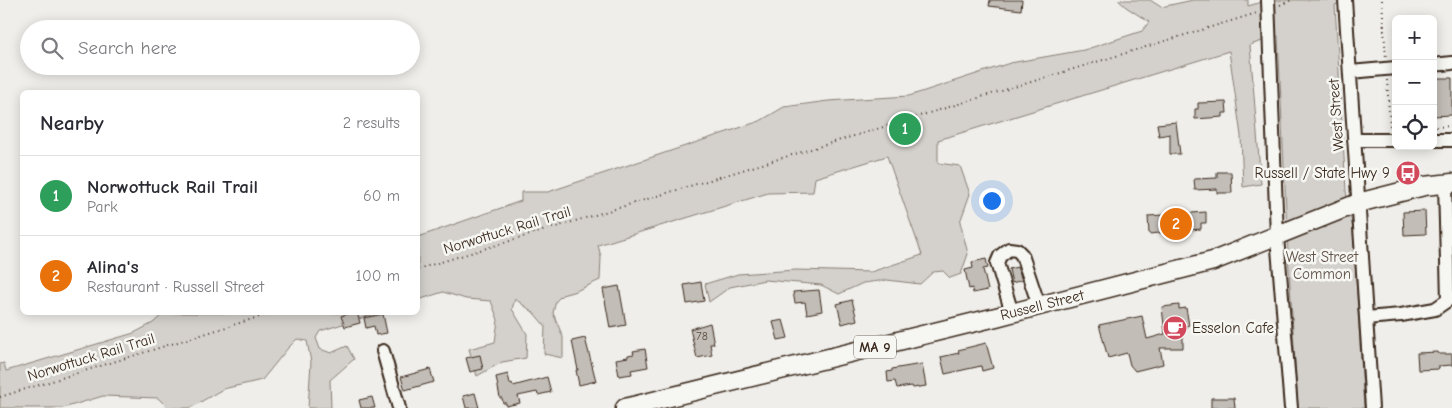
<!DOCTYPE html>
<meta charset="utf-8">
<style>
body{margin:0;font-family:"Comic Neue",sans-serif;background:#f2f2f3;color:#2b2b33}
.controls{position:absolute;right:15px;top:15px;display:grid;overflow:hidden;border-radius:8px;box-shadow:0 2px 12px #0003}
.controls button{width:45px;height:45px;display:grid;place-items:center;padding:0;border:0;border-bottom:1px solid #e1e1e2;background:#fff;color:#2b2b33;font:25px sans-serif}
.you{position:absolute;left:991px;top:200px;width:18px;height:18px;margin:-12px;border:4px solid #fff;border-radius:50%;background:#1a73e8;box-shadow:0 0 0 8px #1a73e833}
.badge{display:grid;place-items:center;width:32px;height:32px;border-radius:50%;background:#d1495b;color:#fff;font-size:16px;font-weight:700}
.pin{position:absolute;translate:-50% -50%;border:2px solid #fff;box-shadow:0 1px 5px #0006}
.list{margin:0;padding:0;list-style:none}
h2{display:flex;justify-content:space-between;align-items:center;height:65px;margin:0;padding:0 20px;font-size:21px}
h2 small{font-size:16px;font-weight:400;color:#7c7c81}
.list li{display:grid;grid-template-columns:32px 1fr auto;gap:15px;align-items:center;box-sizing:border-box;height:80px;padding:0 20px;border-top:1px solid #e1e1e2}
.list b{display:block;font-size:19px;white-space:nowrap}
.list p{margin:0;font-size:16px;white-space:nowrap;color:#7c7c81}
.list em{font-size:16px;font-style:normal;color:#7c7c81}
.icon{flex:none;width:28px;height:28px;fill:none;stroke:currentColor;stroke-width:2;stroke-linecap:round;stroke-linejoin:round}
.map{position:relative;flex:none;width:1452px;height:408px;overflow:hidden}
.search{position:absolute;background:#fff;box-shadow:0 2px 12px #0003;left:20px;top:20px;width:400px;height:55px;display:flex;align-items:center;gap:12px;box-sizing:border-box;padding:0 18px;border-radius:28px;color:#7c7c81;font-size:19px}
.panel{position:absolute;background:#fff;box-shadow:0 2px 12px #0003;left:20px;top:90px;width:400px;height:225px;border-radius:8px}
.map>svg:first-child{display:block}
.green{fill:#d4d1cc;stroke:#887e75}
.building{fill:#c2bdb7;stroke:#3b2a1e}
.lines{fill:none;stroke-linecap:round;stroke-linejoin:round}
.minor-casing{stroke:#3b2a1e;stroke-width:16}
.highway-casing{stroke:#3b2a1e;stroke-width:21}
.path{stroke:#3b2a1e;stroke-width:2;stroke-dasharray:1 4;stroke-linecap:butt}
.minor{stroke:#f6f6f2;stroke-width:12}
.highway{stroke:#f6f6f2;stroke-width:18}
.labels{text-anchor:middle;stroke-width:5;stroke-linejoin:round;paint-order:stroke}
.number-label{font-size:12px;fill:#5d4f44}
.shield{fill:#f6f6f2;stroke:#73675e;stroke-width:1}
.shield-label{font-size:14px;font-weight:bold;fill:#3b2a1e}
.street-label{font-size:15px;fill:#3b2a1e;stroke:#f6f6f2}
.poi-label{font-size:15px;fill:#3b2a1e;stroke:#f6f6f2;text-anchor:end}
.park-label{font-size:15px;fill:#61544a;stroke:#f6f6f2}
</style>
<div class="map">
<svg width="1452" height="408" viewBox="0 0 1452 408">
<rect width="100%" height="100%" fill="#efeeea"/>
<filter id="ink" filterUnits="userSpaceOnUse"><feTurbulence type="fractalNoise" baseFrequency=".02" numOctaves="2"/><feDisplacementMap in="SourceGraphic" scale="10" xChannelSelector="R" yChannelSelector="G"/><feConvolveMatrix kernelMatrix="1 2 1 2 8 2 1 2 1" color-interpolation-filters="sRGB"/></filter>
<g filter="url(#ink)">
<!-- green -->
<path class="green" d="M1118 0H1150L1161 7 1193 0H1248V6L1269 0H1349L1335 5 1346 191 1353 229 1364 408H1298L1288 253 1278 36 1250 45 1261 184 1243 187 1241 136 1229 51 938 140V163L960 166 970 194 960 222 968 254 961 274 950 278 943 271 933 272 920 284 887 280 863 283 839 294 821 285 765 280 730 287 709 302 705 284 738 274 796 270 871 272 922 255 887 156 815 178 813 192 768 193 598 245 601 257 600 280 576 291 562 295 556 301 553 313 563 337V358L544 354 545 326 533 312 515 299 512 309 527 334 526 358 502 362 477 376 469 349 495 342 498 320 491 301 466 299 443 292 418 300V237L521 201V192H548L760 121 784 107 828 101 909 96 1010 63 1084 50 1142 31 1149 22 1126 7Z
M164 313H378L320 331 316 338 320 349 331 353 347 346 354 359 330 380 331 408H308L311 362 307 341 297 339 288 348 262 380 223 389 190 408H168L158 398 103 396 63 408H0V364L4 363 6 371 134 333 153 323Z"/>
<!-- building -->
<path class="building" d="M990 0H1022L1021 10 989 6Z
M1433 78H1452V115L1433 116Z
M1226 102 1227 113H1223V117L1195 119V109H1198V103Z
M1176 122 1180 154H1170V134L1159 136 1157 124Z
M1217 172H1231L1232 193H1217V189L1195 190 1194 179 1217 178Z
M1425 211 1426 234 1404 235 1403 212Z
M1206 212V223H1201V229L1149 234 1148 216Z
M986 259 988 268 983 269 988 290 973 293 972 288 969 289 965 270 973 268 972 262Z
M1017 267 1022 280 1012 283 1009 269Z
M701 282 704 301 687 304 684 285Z
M619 286 626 325 610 328 603 289Z
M819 290 822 311 807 314 805 302 795 303 793 292Z
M852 300 857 320 842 324 837 304Z
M1179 305V309L1186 308 1189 325 1186 326V330H1183V348H1160L1163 364 1135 371 1130 365 1127 353 1108 358 1099 325 1142 316 1147 339 1165 334 1162 307Z
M353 312H357L360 323 345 327 341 316Z
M383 314 387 333 376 335 374 326 366 328 364 318Z
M783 320 788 338 778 340 773 322Z
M710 323 714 344H710L712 355 697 358 690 329Z
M585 338 596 381 579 385 576 370H578L572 341Z
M986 343 993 368 982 371 981 366 945 374 941 357 959 353 958 350Z
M645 349 648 367 631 370 632 374 619 376 616 359 628 357V355L634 354 633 351Z
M1438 352 1439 354H1452V365L1439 366V369L1418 370 1417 353Z
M480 355 483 369 470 372 466 358Z
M922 364 926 386 913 388 912 386 897 388 895 381 888 382 887 372 892 371V369Z
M430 369 434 382 405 390 401 377Z
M508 374 510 384 512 383 513 386 547 377 551 392 538 395 537 392 518 396 520 403 506 406V403H503L502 398H500L496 377Z
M475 393 479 408H466L463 396Z
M372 397 375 408H361L359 400Z
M1211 398H1234L1235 408H1211Z"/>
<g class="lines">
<defs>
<path id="minor" d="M1268 0 1277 236 1291 408
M1345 0 1372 408
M1433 65 1452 63
M1350 72 1396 68
M1354 140H1396
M1433 140H1452
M1012 313 997 263 1000 256 1009 249 1017 250 1022 255 1039 306
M1366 318 1401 315 1435 309 1448 300 1445 184
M383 351 399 408"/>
<path id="highway" d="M625 408 996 317 1213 261 1358 203 1424 186 1452 183"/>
</defs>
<!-- minor casing -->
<use href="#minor" class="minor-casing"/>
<!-- highway casing -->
<use href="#highway" class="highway-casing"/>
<!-- path -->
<path class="path" d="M1382 0 1386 58
M1280 5 1292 0
M1387 80 1390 127
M1436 127 1452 126
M418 269 1257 13
M0 397 275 312"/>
<!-- minor -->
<use href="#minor" class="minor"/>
<!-- highway -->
<use href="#highway" class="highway"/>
</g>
</g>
<!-- icons -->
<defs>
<symbol id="bus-disc" viewBox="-11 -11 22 22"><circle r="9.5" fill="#d1495b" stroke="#f6f6f2"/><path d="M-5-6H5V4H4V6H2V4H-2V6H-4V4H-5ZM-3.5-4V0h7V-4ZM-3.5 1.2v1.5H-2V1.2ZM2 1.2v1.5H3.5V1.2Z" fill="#fff"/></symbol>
<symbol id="cafe-disc" viewBox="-11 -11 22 22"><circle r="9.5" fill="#d1495b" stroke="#f6f6f2"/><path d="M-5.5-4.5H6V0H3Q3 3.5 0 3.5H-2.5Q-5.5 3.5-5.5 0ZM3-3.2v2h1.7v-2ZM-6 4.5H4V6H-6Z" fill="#fff"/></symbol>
</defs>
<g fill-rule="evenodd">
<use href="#bus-disc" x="1394" y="159" width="28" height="28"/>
<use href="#cafe-disc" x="1161" y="314" width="28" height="28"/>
</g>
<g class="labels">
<!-- number labels -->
<g class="number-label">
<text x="702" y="340">78</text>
</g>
<!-- shield labels -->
<rect class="shield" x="854" y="335.5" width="42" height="23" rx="4"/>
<g class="shield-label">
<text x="875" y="352">MA 9</text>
</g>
<!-- street labels -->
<g class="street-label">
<text transform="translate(1336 115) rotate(-94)" y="5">West Street</text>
<text transform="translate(507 230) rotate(-17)" y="5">Norwottuck Rail Trail</text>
<text transform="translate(1042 305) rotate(-14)" y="5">Russell Street</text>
<text transform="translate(91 357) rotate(-17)" y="5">Norwottuck Rail Trail</text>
</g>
<!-- poi labels -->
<g class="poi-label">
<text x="1390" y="178">Russell / State Hwy 9</text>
<text x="1192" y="333" text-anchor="start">Esselon Cafe</text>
</g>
<!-- park labels -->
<g class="park-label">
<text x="1322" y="262">West Street<tspan x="1322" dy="17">Common</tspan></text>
</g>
</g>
</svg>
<div class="controls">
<button>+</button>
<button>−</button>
<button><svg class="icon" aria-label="locate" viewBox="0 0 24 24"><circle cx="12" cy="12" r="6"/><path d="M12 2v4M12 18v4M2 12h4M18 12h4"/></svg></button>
</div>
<div class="you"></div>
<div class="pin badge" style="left:905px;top:129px;background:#2e9e5b">1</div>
<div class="pin badge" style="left:1176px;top:224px;background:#e8710a">2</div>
<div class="search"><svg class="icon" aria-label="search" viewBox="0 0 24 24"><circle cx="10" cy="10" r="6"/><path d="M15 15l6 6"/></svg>Search here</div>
<section class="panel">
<h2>Nearby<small>2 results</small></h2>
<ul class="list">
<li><span class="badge" style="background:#2e9e5b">1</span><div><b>Norwottuck Rail Trail</b><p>Park</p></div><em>60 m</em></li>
<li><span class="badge" style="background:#e8710a">2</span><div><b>Alina's</b><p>Restaurant · Russell Street</p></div><em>100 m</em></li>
</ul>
</section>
</div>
